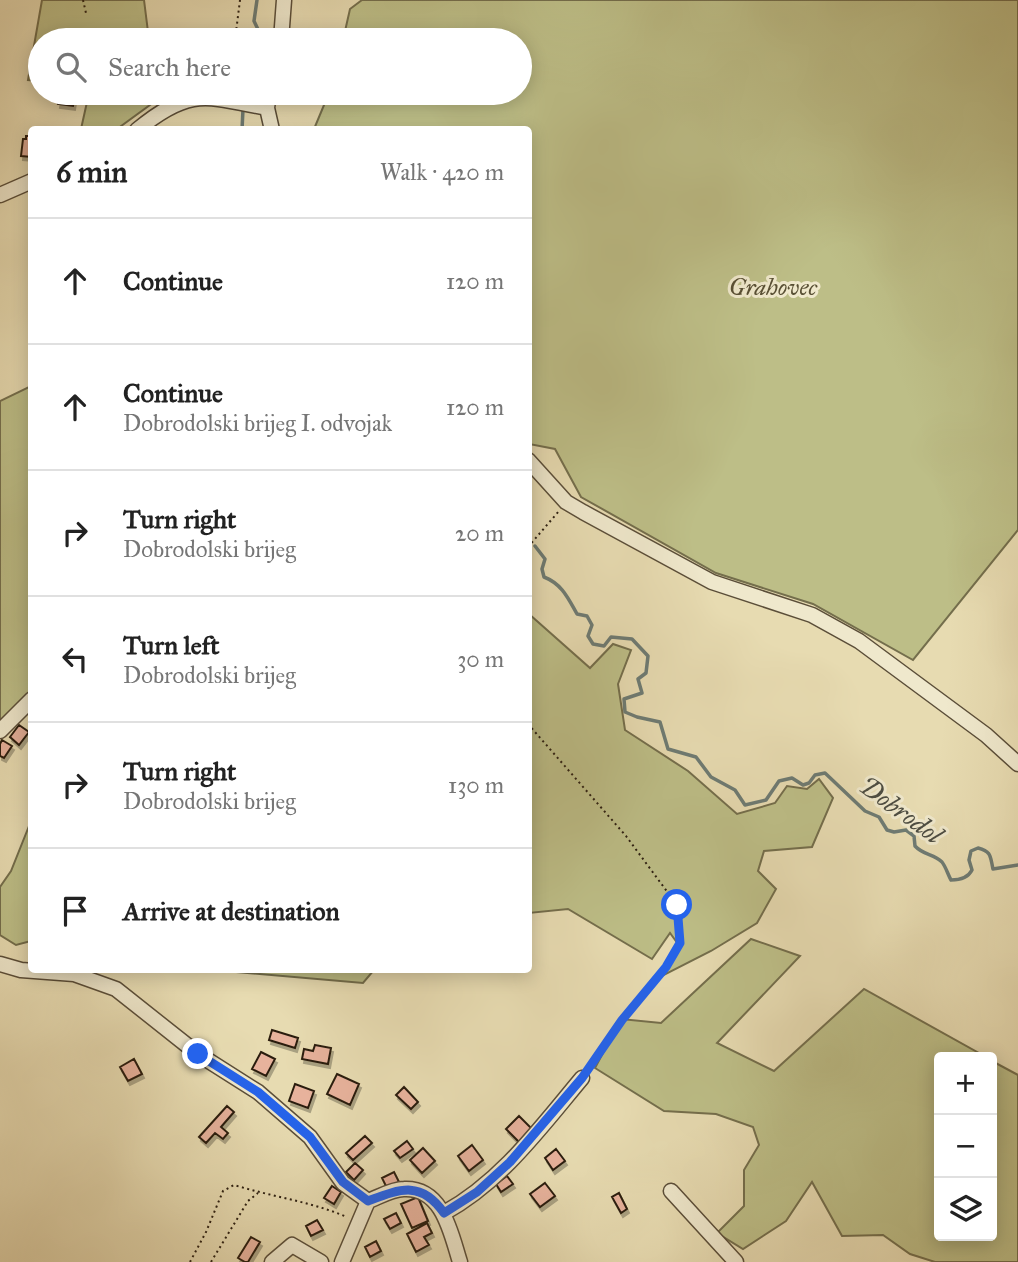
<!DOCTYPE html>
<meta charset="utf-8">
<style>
body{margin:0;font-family:"IM FELL Great Primer",serif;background:#f6f6f6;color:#222}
.controls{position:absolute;right:21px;bottom:21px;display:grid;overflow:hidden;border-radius:7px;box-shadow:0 4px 18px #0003}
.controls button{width:63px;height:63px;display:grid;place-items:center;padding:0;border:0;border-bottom:2px solid #e0e0e0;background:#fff;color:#222;font:35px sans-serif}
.stop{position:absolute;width:21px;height:21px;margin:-16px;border:5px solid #2563eb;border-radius:50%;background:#fff}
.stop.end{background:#2563eb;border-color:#fff;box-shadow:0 2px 7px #0008}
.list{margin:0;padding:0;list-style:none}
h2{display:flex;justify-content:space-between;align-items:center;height:91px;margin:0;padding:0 28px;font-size:30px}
h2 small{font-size:23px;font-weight:400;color:#767676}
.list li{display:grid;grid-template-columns:46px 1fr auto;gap:21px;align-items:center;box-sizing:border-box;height:126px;padding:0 28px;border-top:2px solid #e0e0e0}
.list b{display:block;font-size:26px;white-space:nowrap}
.list p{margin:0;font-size:23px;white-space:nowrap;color:#767676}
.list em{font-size:23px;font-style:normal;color:#767676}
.icon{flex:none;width:38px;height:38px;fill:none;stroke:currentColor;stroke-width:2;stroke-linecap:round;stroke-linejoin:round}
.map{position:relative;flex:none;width:1018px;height:1262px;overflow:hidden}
.search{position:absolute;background:#fff;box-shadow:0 4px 18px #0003;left:28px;top:28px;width:504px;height:77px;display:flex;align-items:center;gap:18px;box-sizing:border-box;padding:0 24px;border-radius:38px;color:#767676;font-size:26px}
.panel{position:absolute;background:#fff;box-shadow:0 4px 18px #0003;left:28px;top:126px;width:504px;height:847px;border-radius:7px}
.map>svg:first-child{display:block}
.green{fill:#bdbe87;stroke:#746e4c;stroke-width:2}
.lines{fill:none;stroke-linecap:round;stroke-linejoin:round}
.stream{stroke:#6e7b73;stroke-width:3.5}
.building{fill:#e7b29c;stroke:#2c1f11;stroke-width:2;filter:url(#shadow)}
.minor-casing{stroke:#5b4e39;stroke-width:17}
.path{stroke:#2c1f11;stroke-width:2;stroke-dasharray:2 3.5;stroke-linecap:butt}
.minor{stroke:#efe8cc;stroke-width:14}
.route{stroke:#2563eb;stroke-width:9}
.labels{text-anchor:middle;stroke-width:6;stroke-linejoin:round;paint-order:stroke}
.park-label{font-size:24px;font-style:italic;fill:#584f34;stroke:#efe8cc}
.water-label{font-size:26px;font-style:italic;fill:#4d4d42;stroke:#efe8cc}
</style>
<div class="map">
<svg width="1018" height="1262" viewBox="0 0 1018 1262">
<defs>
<filter id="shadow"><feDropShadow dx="2" dy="4" stdDeviation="0" flood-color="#0004"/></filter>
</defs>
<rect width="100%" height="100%" fill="#e7dbb1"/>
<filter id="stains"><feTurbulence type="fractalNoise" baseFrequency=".00286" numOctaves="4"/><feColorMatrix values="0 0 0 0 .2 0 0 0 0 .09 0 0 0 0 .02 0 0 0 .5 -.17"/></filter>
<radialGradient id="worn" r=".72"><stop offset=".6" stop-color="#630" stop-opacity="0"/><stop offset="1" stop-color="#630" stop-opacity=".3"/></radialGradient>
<!-- green -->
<path class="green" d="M42 0H144L149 40H40V81L28 80Z
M362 0H1018V530L913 660 813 604 716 573 581 497 555 449 529 444 528 130 314 129 329 93H520V40H343L350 9Z
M89 93H153L154 102 117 129H81Z
M31 386V690L0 728V401Z
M529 614 590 668 613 644 631 650 618 684 625 730 688 771 737 814 775 803 787 786 807 789 819 779 833 798 812 847 764 851 758 871 776 889 757 923 711 951 660 977 678 944 670 933 652 959 568 909 529 913Z
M31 821V941L16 945 0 935V887L11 871Z
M751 939 800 956 717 1043 774 1071 864 989 986 1057H939V1236H992V1061L1018 1075V1262H935L910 1254 883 1235 842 1236 812 1182 786 1221 743 1249 717 1233 744 1206V1170L759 1145 753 1127 716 1114 664 1111 595 1068 621 1019 661 1023Z
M213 970H374L363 983Z"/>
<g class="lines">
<!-- stream -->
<path class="stream" d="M257 0 254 21 263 40
M242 130 243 109
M535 546 545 559 542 569 544 577C562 584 568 598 577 614L587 616 592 625 588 636 593 644 604 646 611 637 632 639 648 656 646 673 638 679 642 693 624 699 625 712 637 717 660 722 668 749 696 757 711 777 735 790 745 805 766 800 779 781 792 778 803 785 809 783 815 775 825 773 865 811 879 817 887 830 894 832 906 830 914 836 915 846C923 855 934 854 942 862 946 867 948 875 951 880 960 880 968 878 972 870L969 860 971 851 978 848C992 852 990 856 993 869L1018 865"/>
</g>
<!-- building -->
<path class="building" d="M60 93H75L73 106 58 104Z
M26 136H32V157L21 156 23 139H26Z
M19 725 29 732 19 745 10 737Z
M2 740 12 746 4 758 0 756V744Z
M272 1030 298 1038 295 1048 269 1040Z
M315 1045 331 1048 328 1064 302 1059 304 1049 313 1051Z
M261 1052 275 1059 266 1076 252 1069Z
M134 1059 142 1074 128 1081 120 1067Z
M337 1074 359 1084 350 1105 327 1094Z
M295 1084 314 1091 308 1108 289 1101Z
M404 1087 418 1102 411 1109 396 1095Z
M227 1106 234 1112 221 1127 228 1133 223 1139 215 1133 206 1143 199 1137Z
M519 1116 532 1129 519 1142 506 1129Z
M365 1136 372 1143 353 1160 346 1153Z
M407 1141 413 1149 400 1158 394 1151Z
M472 1145 483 1160 469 1171 458 1156Z
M423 1148 435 1161 422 1173 410 1160Z
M556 1149 565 1161 553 1170 545 1158Z
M355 1163 363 1170 354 1180 346 1172Z
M394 1172 399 1182 387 1188 382 1178Z
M507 1176 513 1184 501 1192 496 1184Z
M545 1183 555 1196 540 1207 530 1194Z
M332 1186 341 1192 334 1204 324 1198Z
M619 1193 627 1209 621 1213 612 1197Z
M418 1197 428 1221 412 1228 401 1204Z
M396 1213 401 1223 390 1229 384 1219Z
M317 1220 323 1230 311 1236 306 1226Z
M427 1223 432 1233 424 1237 429 1245 416 1252 407 1234Z
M251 1237 260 1242 248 1262H245L238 1258Z
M376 1241 381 1251 370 1257 365 1247Z"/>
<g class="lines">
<defs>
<path id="minor" d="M281 40 284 0
M269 93 267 108 272 130
M137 130C190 87 205 96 267 108
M0 195 32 181
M528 460 566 502 583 512 712 582 812 615 859 641 986 735 1018 764
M0 731 32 699
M0 964 21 970 74 974 116 989 198 1054 258 1092 310 1137 343 1183 368 1201
M671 1191 736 1262
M368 1201C379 1197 392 1189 404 1189 443 1187 451 1234 460 1262
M444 1213C501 1182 541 1127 582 1078
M272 1262 292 1245 321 1262
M342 1262 368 1201"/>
</defs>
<!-- minor casing -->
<use href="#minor" class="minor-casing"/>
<!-- path -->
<path class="path" d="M83 0 86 13
M235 40 240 0
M528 547 559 511
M528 724 626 836 677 905 680 943 666 966 622 1020 590 1067
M190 1262 206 1232 223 1191 234 1185C273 1197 309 1201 347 1217
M211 1262 248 1201 258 1193"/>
<!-- minor -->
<use href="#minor" class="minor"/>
</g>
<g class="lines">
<!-- route -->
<path class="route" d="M198 1054 258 1092 310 1137 343 1182 368 1201C400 1189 421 1180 444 1213L477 1192 510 1162 582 1078 622 1020 666 967 680 943 677 905"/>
</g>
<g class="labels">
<!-- park labels -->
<g class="park-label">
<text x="773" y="295">Grahovec</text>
</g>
<!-- water labels -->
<g class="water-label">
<text transform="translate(901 810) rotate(36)" y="9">Dobrodol</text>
</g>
</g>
<rect width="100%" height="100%" filter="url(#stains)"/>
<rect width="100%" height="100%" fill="url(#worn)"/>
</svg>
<div class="controls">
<button>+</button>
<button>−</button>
<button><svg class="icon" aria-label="layers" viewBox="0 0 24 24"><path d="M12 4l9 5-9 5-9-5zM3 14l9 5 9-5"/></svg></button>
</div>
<div class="stop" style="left:677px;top:905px"></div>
<div class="stop end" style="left:198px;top:1054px"></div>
<div class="search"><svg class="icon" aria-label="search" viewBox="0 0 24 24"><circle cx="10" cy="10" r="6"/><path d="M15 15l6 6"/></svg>Search here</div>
<section class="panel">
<h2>6 min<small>Walk · 420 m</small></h2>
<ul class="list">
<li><svg class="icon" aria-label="ahead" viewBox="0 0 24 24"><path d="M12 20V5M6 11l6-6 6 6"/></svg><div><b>Continue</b></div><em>120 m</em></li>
<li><svg class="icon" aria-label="ahead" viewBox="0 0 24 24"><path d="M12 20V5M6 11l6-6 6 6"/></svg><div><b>Continue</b><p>Dobrodolski brijeg I. odvojak</p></div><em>120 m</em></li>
<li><svg class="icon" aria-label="right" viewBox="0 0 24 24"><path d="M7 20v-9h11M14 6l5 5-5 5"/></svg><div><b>Turn right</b><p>Dobrodolski brijeg</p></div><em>20 m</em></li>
<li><svg class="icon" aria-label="left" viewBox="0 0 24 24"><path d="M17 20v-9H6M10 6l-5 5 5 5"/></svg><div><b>Turn left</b><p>Dobrodolski brijeg</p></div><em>30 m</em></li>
<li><svg class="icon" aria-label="right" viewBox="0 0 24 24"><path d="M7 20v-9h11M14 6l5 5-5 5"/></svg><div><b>Turn right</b><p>Dobrodolski brijeg</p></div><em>130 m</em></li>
<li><svg class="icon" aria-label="arrive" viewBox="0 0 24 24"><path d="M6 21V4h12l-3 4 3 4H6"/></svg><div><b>Arrive at destination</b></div></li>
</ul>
</section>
</div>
